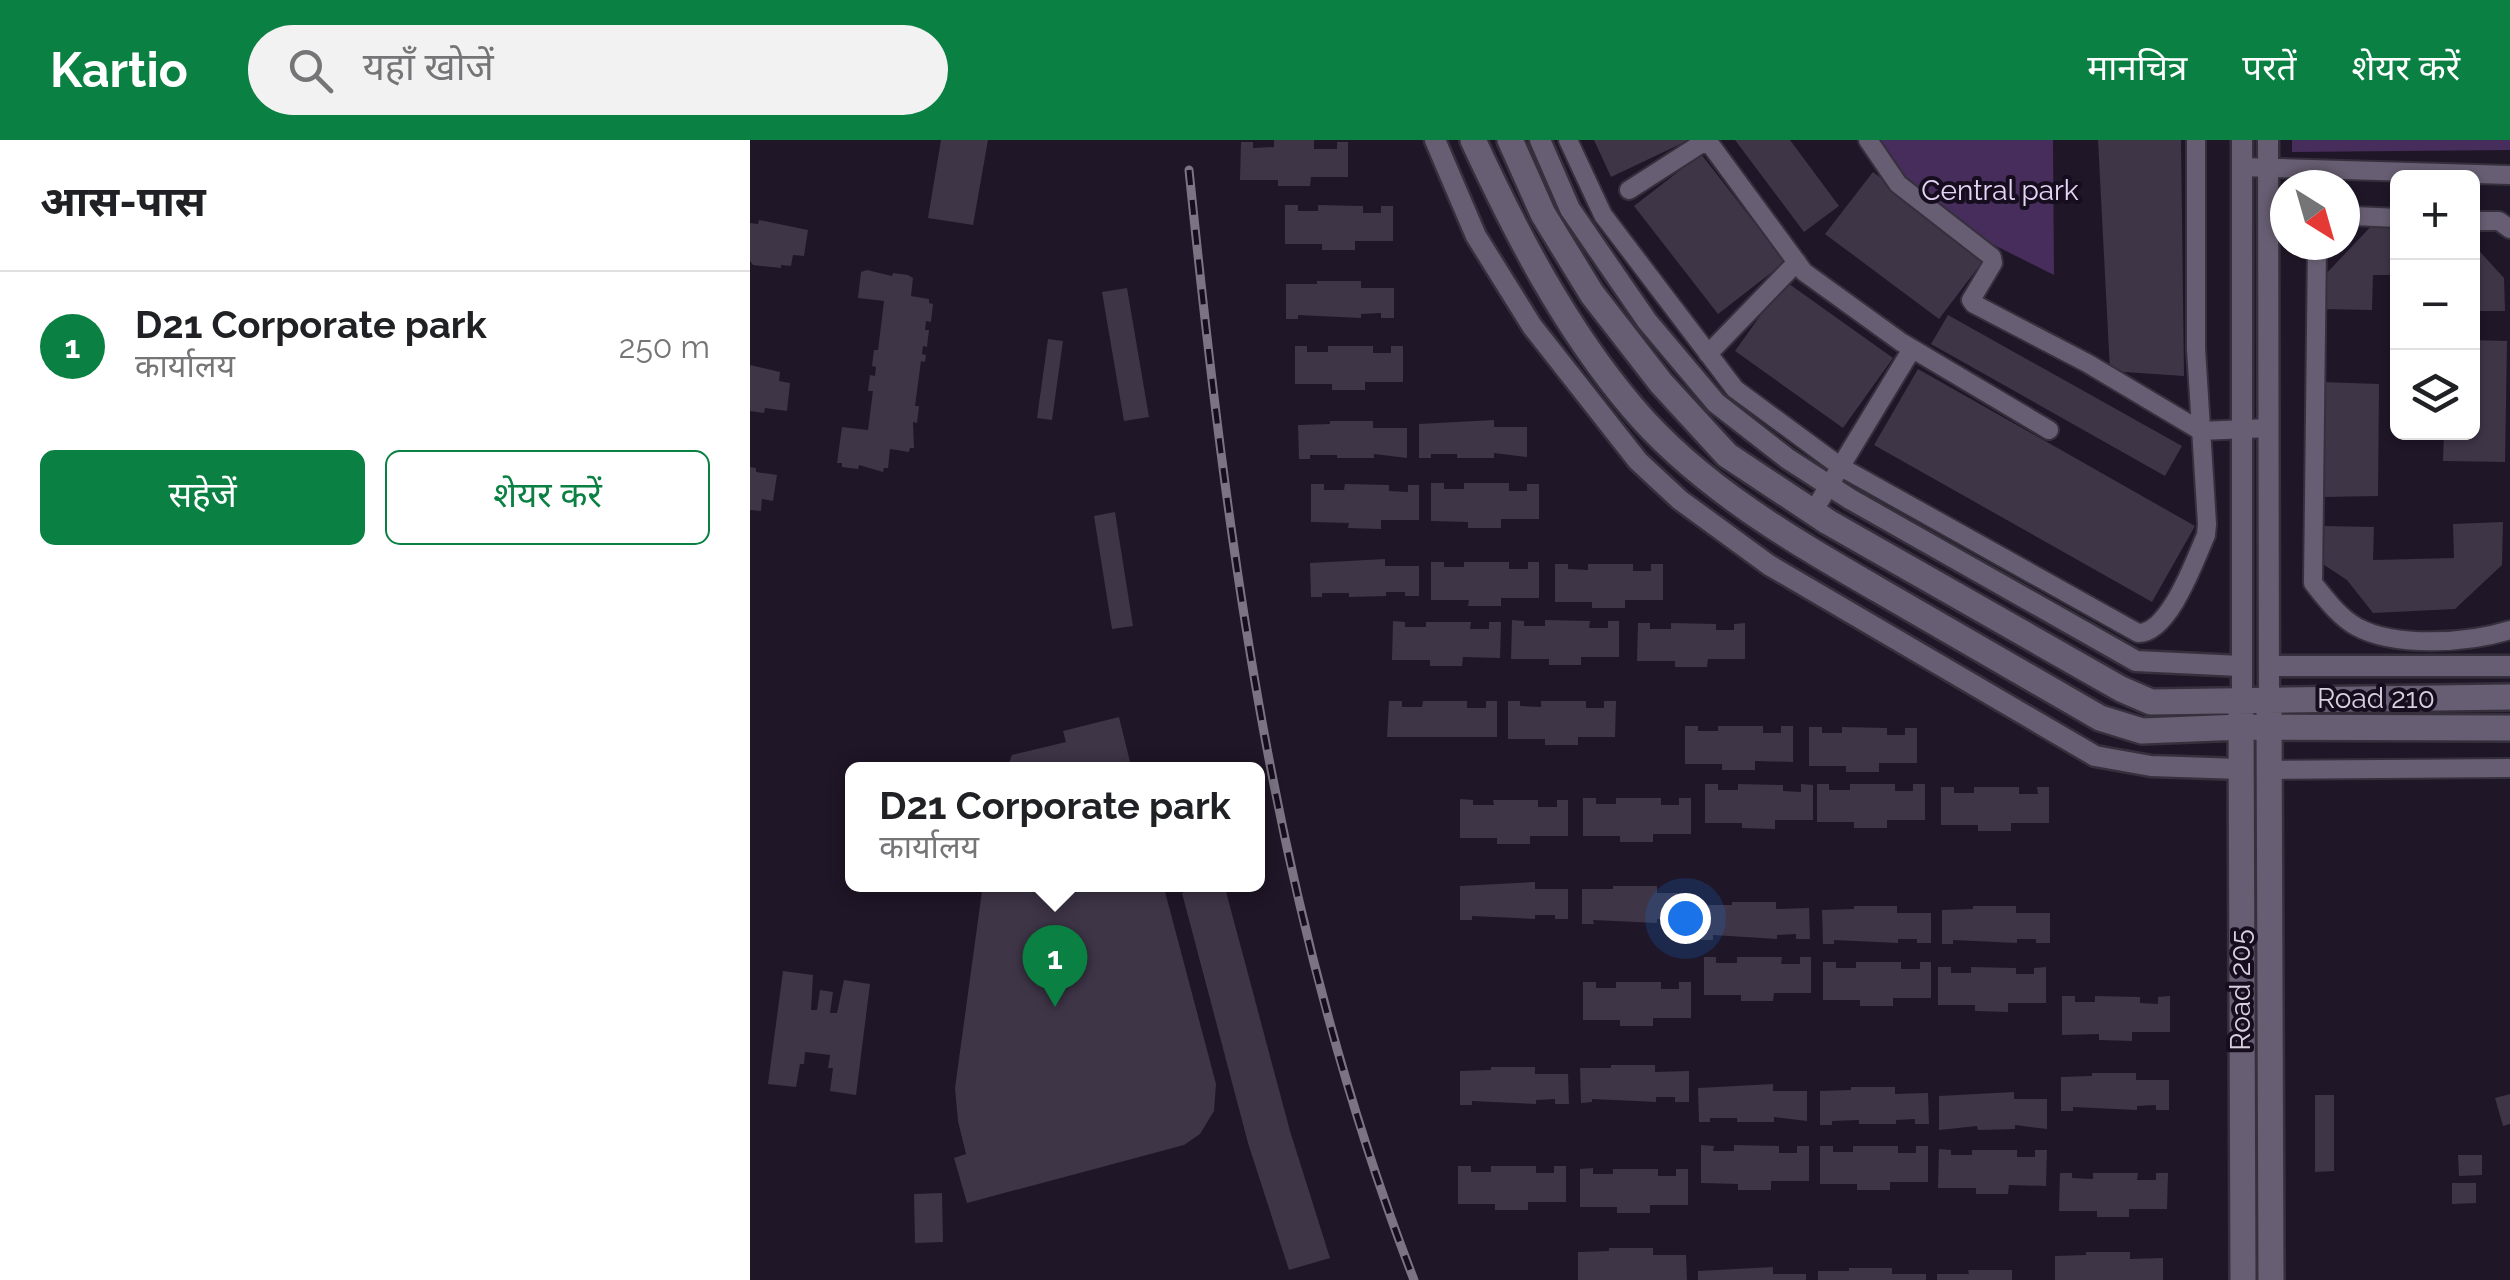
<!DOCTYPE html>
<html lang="hi">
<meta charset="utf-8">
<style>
body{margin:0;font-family:Raleway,"Noto Sans Devanagari",sans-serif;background:#f2f2f2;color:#202124}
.controls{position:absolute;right:30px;top:30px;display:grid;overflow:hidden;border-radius:15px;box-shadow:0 2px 8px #0004}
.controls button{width:90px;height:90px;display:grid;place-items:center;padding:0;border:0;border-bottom:2px solid #e0e0e0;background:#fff;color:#202124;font:50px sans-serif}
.compass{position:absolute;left:1520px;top:30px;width:90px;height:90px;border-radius:50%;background:#fff;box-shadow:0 2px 8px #0004;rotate:143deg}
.you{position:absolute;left:935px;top:778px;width:35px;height:35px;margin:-25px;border:8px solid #fff;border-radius:50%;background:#1a73e8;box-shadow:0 0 0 15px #1a73e833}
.badge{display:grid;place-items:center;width:65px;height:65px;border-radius:50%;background:#0b8043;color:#fff;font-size:32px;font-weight:700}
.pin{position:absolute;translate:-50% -82px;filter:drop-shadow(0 2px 5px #0008)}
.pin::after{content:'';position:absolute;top:52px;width:35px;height:30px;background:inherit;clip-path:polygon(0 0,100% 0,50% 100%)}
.popup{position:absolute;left:95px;top:622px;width:420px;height:130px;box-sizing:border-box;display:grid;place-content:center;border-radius:15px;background:#fff;filter:drop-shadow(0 2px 8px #0005);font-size:32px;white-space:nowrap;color:#757577}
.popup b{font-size:38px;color:#202124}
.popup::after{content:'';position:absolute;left:50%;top:100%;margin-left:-20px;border:20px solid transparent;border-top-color:#fff}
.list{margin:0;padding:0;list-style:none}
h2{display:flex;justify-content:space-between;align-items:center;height:130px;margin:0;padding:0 40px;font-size:42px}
h2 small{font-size:32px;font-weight:400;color:#757577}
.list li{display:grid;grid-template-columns:65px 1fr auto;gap:30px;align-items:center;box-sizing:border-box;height:150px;padding:0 40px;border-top:2px solid #e0e0e0}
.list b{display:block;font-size:38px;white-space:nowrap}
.list p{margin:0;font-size:32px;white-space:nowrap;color:#757577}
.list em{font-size:32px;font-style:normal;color:#757577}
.actions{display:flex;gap:20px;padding:30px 40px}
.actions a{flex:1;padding:22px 0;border:2px solid #0b8043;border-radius:15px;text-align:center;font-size:35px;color:#0b8043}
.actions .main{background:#0b8043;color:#fff}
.icon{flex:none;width:55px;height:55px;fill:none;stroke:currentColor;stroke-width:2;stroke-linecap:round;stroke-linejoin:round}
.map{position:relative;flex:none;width:1760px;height:1140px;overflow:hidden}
header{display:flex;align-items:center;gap:60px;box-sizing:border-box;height:140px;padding:0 50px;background:#0b8043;color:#fff}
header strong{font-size:48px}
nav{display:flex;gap:55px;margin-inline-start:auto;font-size:35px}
.search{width:700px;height:90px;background:#f2f2f2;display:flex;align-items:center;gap:25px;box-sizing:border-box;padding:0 35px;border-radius:55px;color:#757577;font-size:38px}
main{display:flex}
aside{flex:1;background:#fff}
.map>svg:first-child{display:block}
.green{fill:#462d5b}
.building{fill:#3e3547}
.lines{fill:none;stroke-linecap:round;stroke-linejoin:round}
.minor-casing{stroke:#36303d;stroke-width:22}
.tertiary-casing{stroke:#36303d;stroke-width:25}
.secondary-casing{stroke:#36303d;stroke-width:30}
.minor{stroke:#685e73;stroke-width:18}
.tertiary{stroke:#685e73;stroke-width:20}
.secondary{stroke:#685e73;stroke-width:25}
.rail-casing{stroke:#7c7483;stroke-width:9}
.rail{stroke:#160d1e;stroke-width:5;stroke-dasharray:15;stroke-linecap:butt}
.labels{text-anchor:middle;stroke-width:8;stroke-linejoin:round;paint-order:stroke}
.park-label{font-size:28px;fill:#e4d4f6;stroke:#160d1e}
.street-label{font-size:28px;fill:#d7d1dd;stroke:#160d1e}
</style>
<header>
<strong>Kartio</strong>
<div class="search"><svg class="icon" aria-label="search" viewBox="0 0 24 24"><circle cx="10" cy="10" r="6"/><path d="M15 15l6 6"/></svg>यहाँ खोजें</div>
<nav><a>मानचित्र</a><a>परतें</a><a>शेयर करें</a></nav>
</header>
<main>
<aside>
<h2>आस-पास<small></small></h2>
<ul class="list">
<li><span class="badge">1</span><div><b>D21 Corporate park</b><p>कार्यालय</p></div><em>250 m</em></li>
</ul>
<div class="actions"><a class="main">सहेजें</a><a>शेयर करें</a></div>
</aside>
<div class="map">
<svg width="1760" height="1140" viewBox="0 0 1760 1140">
<rect width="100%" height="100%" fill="#1f1627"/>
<!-- green -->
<path class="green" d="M1127 0H1303L1304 135 1232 99 1149 39Z
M1542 0H1760V10L1542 12Z"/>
<!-- building -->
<path class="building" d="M191 0H238L223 85 178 78Z
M524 0H564V9H587V2H598V37H561L560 46H528V40H490L491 2H503V8L524 7Z
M844 0H939L861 37Z
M985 0H1040L1089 66 1054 92Z
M1348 0H1431L1434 236 1360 231Z
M951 14 1035 122 968 174 884 66Z
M1123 32 1236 117 1189 179 1075 94Z
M535 65H548V71H568V65L613 66V73H631V66H643V101H605V110H572V104H535Z
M9 80 58 90 54 116 43 115 41 126 31 125V128L3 125 0 121V83L8 84Z
M1626 81H1648V135H1623L1622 170 1571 169 1572 138Z
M1722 103 1754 138 1755 171H1722Z
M117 130 142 136 143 133 158 135 163 138 161 156 179 159V163L183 164 181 182 176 181 175 190H179L177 207 173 206 172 214 176 215 175 222 171 221 165 266H169L167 283 163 282 164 308H160L159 312 140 309 138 328H134L133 332 109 325 108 329 92 327V323H87L92 287 118 290 123 251H118L120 235 125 236 126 227 122 226 124 210H128L134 161 108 158 111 132Z
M567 141H611V148H644V178H631V173L611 174V178L548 175V179H536V144H567Z
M1035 141 1143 218 1093 288 985 211Z
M377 148 399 277 374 281 352 152Z
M1198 175 1432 306 1415 336 1181 204Z
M298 199 313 201 302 280 287 278Z
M1722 200 1757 201 1755 322 1693 321 1694 292H1722Z
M545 206H557V212H578V206H623V213H641V206H653V242H615V250H582V244H545Z
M0 225 30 232 29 241 40 243 37 271 15 268 14 273 0 271Z
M1168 229 1445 386 1402 462 1124 305Z
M1572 242 1629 244 1628 356 1573 357Z
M744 280V287H777V317L744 313V318H707V314H681V318H669V284Z
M580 281H623V288H657V318L624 314V318H587V315H560V319H549L548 285 580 284Z
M0 327 6 328V332L27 335 23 361 12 359 11 371 0 370Z
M681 343H694V349H714V343H759V351H777V344H789V379H751V388H718V382L681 381Z
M561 344H574V350H594L595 344 639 345V351L658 352V345H669V380H631V389L598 388 599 383 561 382Z
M365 372 383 486 362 489 344 376Z
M1753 382 1752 425 1705 469 1623 473 1597 440 1571 423 1574 386 1624 387 1623 420 1704 418 1703 384Z
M635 419V426H669V456H655V452H636V456L599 457V453H572V457H561L560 423Z
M681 422H694V427H714V422H759V429H778V422H789V458H751V466H718L719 460H681Z
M805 424H818V429L838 430V424H883V431H901V424H913V460H875V468H842V462H805Z
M762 480 774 481V486H795V480L840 481 839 488H858V481H869V517H831V525H799V519H761Z
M643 481 655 482V487H676V482H721L720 489H739V482H751L750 518 713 517 712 526H680V520H642Z
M888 483H900V489H921V483L966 484V490H984V484L995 483V519H958L957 527H925V521H887Z
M639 561H652V567H672L673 561H717V568H736V561H747V597H637Z
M758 561H770V566L791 567V561H836V568H854V561H866L865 597H828V605H795V599H758Z
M369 577 382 630H256L262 615 316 602 313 591Z
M935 586H948V591H968V586H1013V593H1031V586H1043V622L1005 621V630H972V624H935Z
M1059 587H1072V593H1092V587L1137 588V595H1155V588H1167V623H1129V632H1096V626H1059Z
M955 644H968V650H988V644L1033 645V651L1051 652V644L1063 645V680H1025V689L992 688V683H955Z
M1067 644H1079V650H1100V644H1145V651H1163V644H1175V680H1137V688H1104V682H1067Z
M1191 647H1204V653H1224V647H1269V654H1288L1287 647H1299V683H1261V691H1228V685H1191Z
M833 658H846V664H866V658H911V665H929V658H941V694H903V702H870V696H833Z
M710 659 723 660V665H744L743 660H788V667H807V660H818V696H780V704H747V698H710Z
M785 742V749H818V779H805V775H785V779L722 776V780H710V746Z
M233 744H413L466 944 464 971 450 994 434 1005 217 1063 204 1018 216 1014 208 981 205 948Z
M461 744H474L540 991 580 1118 539 1130 498 1003 432 753Z
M863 746H907V753H940V783H926V778L907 779V783L843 780 844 784H832V749H863Z
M982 762H1026V769L1059 768 1060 799H1046V794L1027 795V799L963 795V800H951V765H982Z
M1104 766H1147V773H1181V803H1167V799H1148V803L1084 800V804H1073L1072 770 1104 769Z
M1223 766H1266V773H1300V803H1286V799H1267V803L1203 800V804H1192V770L1223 769Z
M954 817H966V823H987V817H1032L1031 824H1050V817H1061V853H1024L1023 861H991V855H954Z
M1073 822H1086V828H1106V822H1151V829H1170V822H1181V858H1143V866H1110V860H1073Z
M1188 827H1201V833H1221V827L1266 828V834H1284V828L1296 827V863H1258V872L1225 871V865H1188Z
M33 831 63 835 61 870H67L70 850 83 852 80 873H87L94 840 120 844 106 955 80 951 83 928H78L80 915 55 912 54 924H50L46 947 18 944Z
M833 842H846V848H866V842H911V849H929V842H941V878H903V886H870V880H833Z
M1312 856H1325V862H1345V856L1390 857V863L1408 864V857L1420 856V892H1382V901L1349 900V894L1312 895Z
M861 925H905V932L939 931V962H925V957H906V962L842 959V962L831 963 830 928H861Z
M741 927H785V934H818L819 964H805V959L786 960V964L722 961V965H710V931L741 930Z
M1342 933H1386V940H1419V970H1406V965L1387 966V970L1323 967V971H1311V937L1342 936Z
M1023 944V951H1057V981L1024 977V982H987V978H960V982H949L948 948Z
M1101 947H1145V954L1178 953 1179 984H1165V979L1146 980V984H1109V980L1082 981V985H1070V951L1101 950Z
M1264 952V959H1297V989L1265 985V989L1228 990 1227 986 1189 990V956Z
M1760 954V984L1753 986 1745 958Z
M1565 955H1584V1031L1565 1032Z
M951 1005 964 1006 963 1011H984V1005L1029 1006V1013H1047V1006H1059V1041H1021V1050H988V1044L951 1043Z
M1070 1006H1083V1012H1103V1006H1148V1013H1166V1006H1178V1042H1140V1050H1107V1044H1070Z
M1189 1009 1201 1010V1015H1222V1010H1267V1017H1285V1010H1297L1296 1046 1259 1045 1258 1054H1226V1048H1188Z
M1708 1015H1732V1035L1709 1036Z
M708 1026H721V1032H741V1026H786V1033H804V1026H816V1062H778V1070H745V1064H708Z
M843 1028V1034H863V1029H908V1036H926V1029H938V1065H900V1073H867V1067H830V1029Z
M1310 1033H1322V1038L1343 1039V1033H1388L1387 1040H1406V1033H1418L1417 1069H1379V1077H1347V1071H1309Z
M1702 1043H1726V1063L1702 1064Z
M192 1053 193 1102 165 1103 164 1054Z
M859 1108H903V1115H936L937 1140H828V1112L859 1111Z
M1336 1112H1380V1119L1413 1118V1140H1305V1116L1336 1115Z
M1023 1127V1134H1056V1140H948V1131Z
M1099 1128H1142V1134H1176V1140H1068V1131H1099Z
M1218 1130H1262V1140H1187V1134H1219Z"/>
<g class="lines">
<defs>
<path id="minor" d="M818 0 853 75 985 249 1091 327 1388 493C1419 494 1445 420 1456 395L1457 384 1446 209V0
M957 0 1054 132 1151 202 1299 290
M1118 0 1148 44 1242 117 1243 123 1221 160 1224 164 1337 223 1451 291 1518 288
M1492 27 1760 35
M879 50 957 0
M1595 79 1604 76 1648 78
M1722 81H1749L1760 89
M1567 105 1563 443C1575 458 1589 477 1607 487 1646 508 1719 503 1760 490
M958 214 1047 122
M1063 372 1162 209
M1519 630 1760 628"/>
<path id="tertiary" d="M685 0 726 96 782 186 888 321 930 360 1019 425 1345 616 1401 626 1490 629
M790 0 820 69 897 181 966 263 1038 319 1100 359 1386 521 1490 526
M1518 0 1519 561
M1519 526H1760
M1492 562V0"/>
<path id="secondary" d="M723 0C766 93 815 188 882 267 950 348 1049 404 1139 456 1209 496 1279 537 1350 578L1392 591 1491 587 1760 588
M760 0 793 74 842 154 911 243 977 315 1078 382 1371 549 1401 562 1760 557
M1491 570 1493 1140
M1519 571 1521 1140"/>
</defs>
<!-- minor casing -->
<use href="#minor" class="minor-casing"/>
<!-- tertiary casing -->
<use href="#tertiary" class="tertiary-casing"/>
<!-- secondary casing -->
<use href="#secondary" class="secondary-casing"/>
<!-- minor -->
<use href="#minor" class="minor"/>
<!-- tertiary -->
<use href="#tertiary" class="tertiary"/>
<!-- secondary -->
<use href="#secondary" class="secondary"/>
<defs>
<path id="rail" d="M439 30C478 410 525 780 664 1140"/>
</defs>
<!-- rail casing -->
<use href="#rail" class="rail-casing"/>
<!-- rail -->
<use href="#rail" class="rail"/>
</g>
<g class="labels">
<!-- park labels -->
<g class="park-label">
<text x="1250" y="60">Central park</text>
</g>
<!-- street labels -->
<g class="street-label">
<text x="1626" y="568">Road 210</text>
<text transform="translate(1490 850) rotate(-90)" y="10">Road 205</text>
</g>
</g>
</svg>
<div class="controls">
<button>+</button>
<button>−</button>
<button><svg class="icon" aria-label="layers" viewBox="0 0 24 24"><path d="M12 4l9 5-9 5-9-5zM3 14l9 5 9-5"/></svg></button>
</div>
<svg class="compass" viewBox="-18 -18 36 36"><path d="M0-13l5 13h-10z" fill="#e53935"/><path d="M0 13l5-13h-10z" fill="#757577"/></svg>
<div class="you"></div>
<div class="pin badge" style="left:305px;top:867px">1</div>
<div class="popup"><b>D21 Corporate park</b>कार्यालय</div>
</div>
</main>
